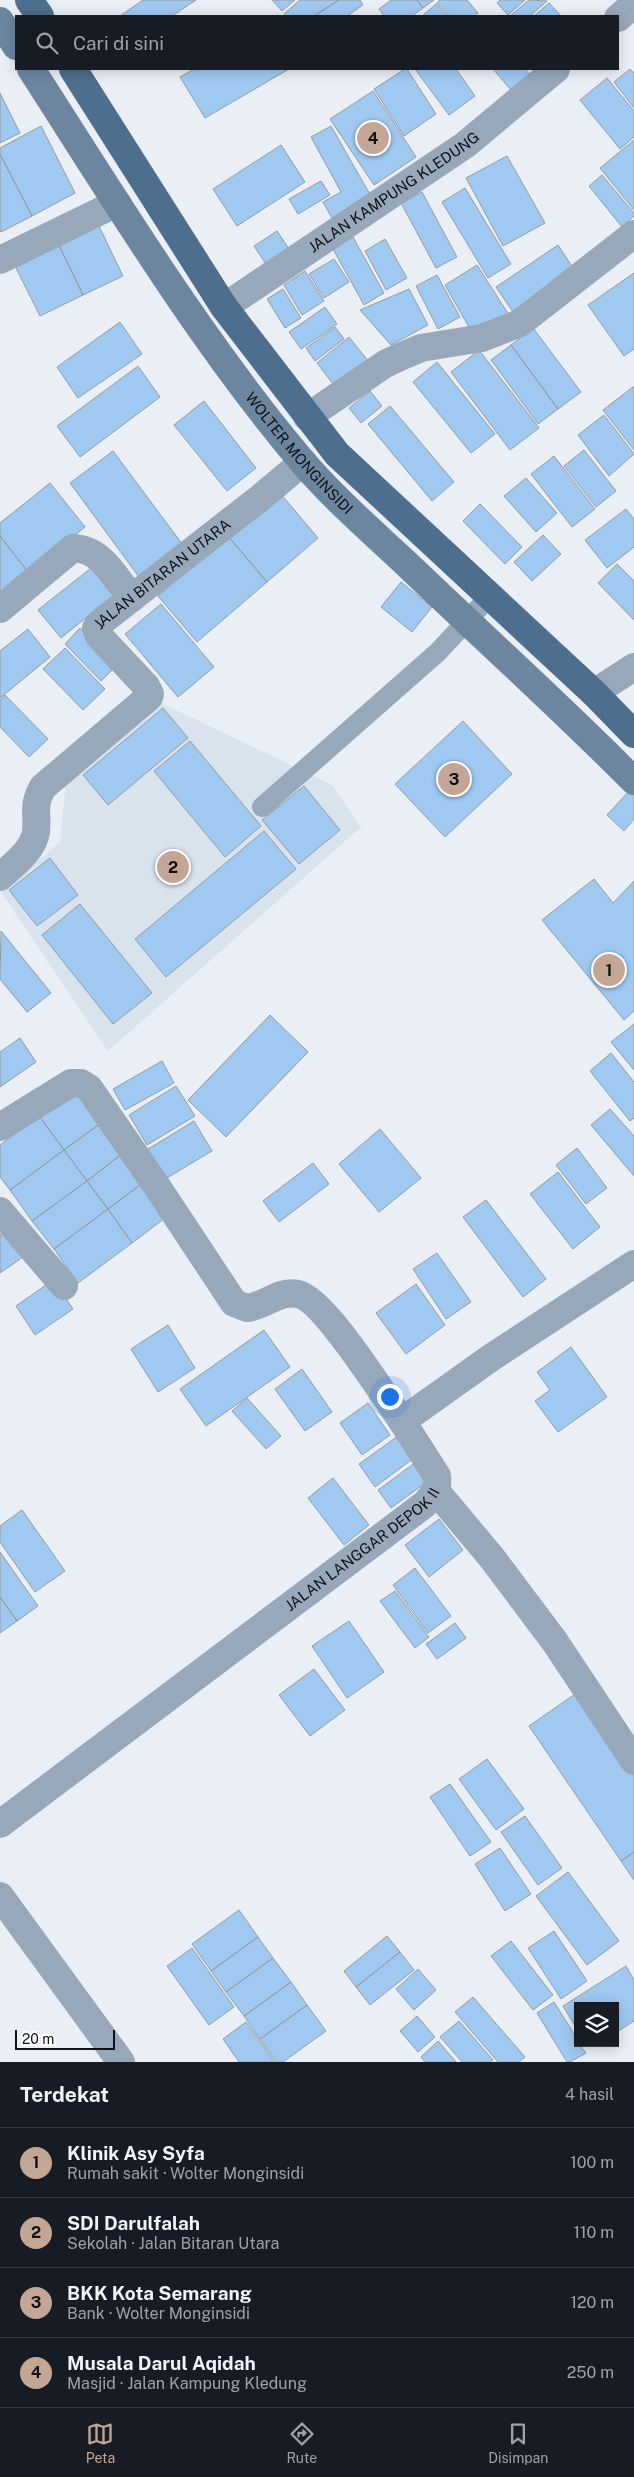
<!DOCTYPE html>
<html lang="id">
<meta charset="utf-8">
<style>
body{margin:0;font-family:"Public Sans",sans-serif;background:#242831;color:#f1f3f6}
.controls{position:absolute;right:15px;bottom:15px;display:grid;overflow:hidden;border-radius:0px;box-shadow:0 2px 12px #0003}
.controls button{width:45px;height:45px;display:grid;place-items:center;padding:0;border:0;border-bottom:1px solid #363941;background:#171b24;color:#f1f3f6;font:25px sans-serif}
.scale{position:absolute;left:15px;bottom:12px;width:100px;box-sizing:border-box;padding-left:5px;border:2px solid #0f1113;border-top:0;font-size:14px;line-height:18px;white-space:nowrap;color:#0f1113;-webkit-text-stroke:4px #fff;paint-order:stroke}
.you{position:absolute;left:389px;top:1396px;width:18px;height:18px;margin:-12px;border:4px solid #fff;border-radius:50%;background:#1a73e8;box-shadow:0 0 0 8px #1a73e833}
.badge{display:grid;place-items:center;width:32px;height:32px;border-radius:50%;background:#c4a696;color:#111;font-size:16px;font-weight:700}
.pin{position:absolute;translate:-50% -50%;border:2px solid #fff;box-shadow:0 1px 5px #0006}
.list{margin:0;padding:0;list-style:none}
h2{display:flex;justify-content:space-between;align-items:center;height:65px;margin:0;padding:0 20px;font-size:21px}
h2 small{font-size:16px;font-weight:400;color:#9ea1a6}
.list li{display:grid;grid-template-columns:32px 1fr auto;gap:15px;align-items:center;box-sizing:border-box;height:70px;padding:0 20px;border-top:1px solid #363941}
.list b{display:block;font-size:19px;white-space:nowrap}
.list p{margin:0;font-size:16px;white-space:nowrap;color:#9ea1a6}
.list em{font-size:16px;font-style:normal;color:#9ea1a6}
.icon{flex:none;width:28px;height:28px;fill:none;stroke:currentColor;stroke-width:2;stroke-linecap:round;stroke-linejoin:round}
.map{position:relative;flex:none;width:634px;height:2062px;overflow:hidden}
.search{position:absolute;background:#171b24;box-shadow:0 2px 12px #0003;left:15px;right:15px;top:15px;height:55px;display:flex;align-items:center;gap:12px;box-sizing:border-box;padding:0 18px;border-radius:0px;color:#9ea1a6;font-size:19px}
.sheet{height:345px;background:#171b24}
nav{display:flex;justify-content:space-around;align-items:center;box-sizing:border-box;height:70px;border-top:1px solid #363941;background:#171b24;font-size:14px;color:#9ea1a6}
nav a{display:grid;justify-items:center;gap:2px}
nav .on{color:#c4a696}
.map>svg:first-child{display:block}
.built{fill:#d8e3ee}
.building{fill:#9fc9f1;stroke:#969ba0}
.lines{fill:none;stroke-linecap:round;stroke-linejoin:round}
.service{stroke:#97a8ba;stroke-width:20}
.minor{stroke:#97a8ba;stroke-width:28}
.secondary{stroke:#6c86a0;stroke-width:28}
.primary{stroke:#4e6e8d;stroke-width:28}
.labels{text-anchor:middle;stroke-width:5;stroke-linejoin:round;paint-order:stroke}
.street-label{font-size:15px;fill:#0f1113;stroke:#fff}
</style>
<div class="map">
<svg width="634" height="2062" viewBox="0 0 634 2062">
<rect width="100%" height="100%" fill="#e9eff4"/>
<!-- built -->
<path class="built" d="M153 699 332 785 361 827 108 1051 1 892 60 842 67 772Z"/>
<!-- building -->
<path class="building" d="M143 0H196L172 16H120Z
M272 0H295L282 11Z
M300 0H339L314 16H286L284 14Z
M339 0H360L363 5 347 16H314Z
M391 0H417L423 8 412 16H384L379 9Z
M417 0H434L423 8Z
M440 0H467L478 13 474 16H449L437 3Z
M500 0H525L508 15 497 3Z
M529 0 547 1 530 16H510Z
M549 3 561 16H534Z
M436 4 447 16H422Z
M194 69H289L205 118 180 77Z
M405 69H407L436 114 404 136 374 89Z
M415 69H456L475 96 449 115Z
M493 69H525L535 81 516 96Z
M630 69 634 73V108L614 82Z
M607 78 634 111V137L620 149 580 100Z
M373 91 416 157 374 185 330 119Z
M0 93 20 133 0 143Z
M41 126 75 193 32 216 0 154V148Z
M331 126 372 198 333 220 323 202 341 192 311 137Z
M634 140V210L600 168Z
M281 145 305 182 237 226 213 189Z
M0 154 32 216 1 232 0 229Z
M507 156 545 223 503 246 466 178Z
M602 175 634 213V216L622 227 589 186Z
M321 181 330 195 298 214 289 199Z
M465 188 511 264 488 278 442 202Z
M422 192 457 257 436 268 401 203Z
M97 222 123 276 83 295 57 241Z
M277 231 291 252 268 267 254 246Z
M353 237 384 293 364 305 333 249Z
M385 239 407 278 386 290 365 251Z
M57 241 83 295 40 316 13 262Z
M558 245 575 271 513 312 496 287Z
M334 259 349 282 324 298 309 274Z
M477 265 509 315 474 336 445 285Z
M305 271 324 301 302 315 284 285Z
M634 273V349L624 356 588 305Z
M437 275 460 317 438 329 416 286Z
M283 289 301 318 285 328 267 299Z
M409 289 428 325 391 345 360 310Z
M325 307 337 324 301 349 289 332Z
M120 322 142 354 78 398 57 367Z
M335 327 344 339 315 361 306 348Z
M533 328 581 392 558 409 511 345Z
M349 337 369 362 336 388 317 363Z
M511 345 558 409 538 424 491 360Z
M479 350 539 428 510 450 451 372Z
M437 362 495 434 471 453 413 382Z
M138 366 160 397 80 457 57 426Z
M633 387H634V450L603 410Z
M370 391 382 406 361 423 349 408Z
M204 401 256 468 227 491 174 425Z
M390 406 454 482 432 501 368 424Z
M604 415 634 454 609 476 578 435Z
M584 450 616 491 596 507 564 466Z
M113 451 183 545 139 577 70 483Z
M554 456 595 509 572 527 531 474Z
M526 478 557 513 536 532 504 496Z
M50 483 85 527 28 572 0 536V523Z
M280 493 318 538 267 582 228 536Z
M480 504 522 547 505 564 463 521Z
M626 509 634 519V547L607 568 585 540Z
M543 535 561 554 532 581 514 562Z
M0 536 28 572 0 595Z
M228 536 267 582 197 642 158 596Z
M617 564 634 581V620L598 583Z
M91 568 113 596 61 638 38 610Z
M401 582 432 607 412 632 381 607Z
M161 604 214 667 178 697 125 634Z
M80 628 116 666 101 681 65 644Z
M28 629 50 657 0 698V651Z
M65 648 105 689 83 710 43 669Z
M5 695 48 739 29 757 0 727V700Z
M163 708 188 738 108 805 83 775Z
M463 721 512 774 445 837 395 784Z
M190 741 261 826 225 857 154 771Z
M304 786 340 830 299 864 262 820Z
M629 791 634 795V819L624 831 607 815Z
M264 831 296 869 166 977 135 939Z
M50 858 78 895 37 926 9 890Z
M594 879 613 903 634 881V1011L624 1020 542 920Z
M80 904 152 993 113 1024 42 935Z
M1 931 51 993 27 1012 0 979Z
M270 1015 308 1052 226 1137 188 1100Z
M634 1024V1070L611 1042Z
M20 1038 36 1062 0 1087V1052Z
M611 1053 634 1082V1118L630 1121 590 1071Z
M162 1061 174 1083 125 1110 113 1089Z
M176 1086 195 1116 147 1145 129 1115Z
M76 1089 101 1123 64 1150 39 1116Z
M610 1109 634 1136V1176L591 1125Z
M39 1116 64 1150 10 1190 0 1177V1145Z
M194 1121 212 1151 165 1179 148 1149Z
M101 1123 123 1153 87 1181 64 1150Z
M380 1129 421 1178 379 1212 339 1164Z
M577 1148 607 1188 586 1204 556 1165Z
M64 1150 87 1181 32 1221 10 1190Z
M123 1153 144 1182 108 1209 87 1181Z
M313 1163 329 1184 279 1222 263 1201Z
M558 1172 600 1227 573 1249 530 1194Z
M87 1181 108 1209 54 1249 32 1221Z
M144 1182 169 1215 132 1243 108 1209Z
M486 1200 546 1279 523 1297 463 1217Z
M108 1209 132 1243 78 1283 54 1249Z
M5 1231 23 1257 0 1273V1235Z
M437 1253 471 1302 446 1319 413 1269Z
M53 1280 73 1309 35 1335 16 1306Z
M416 1284 445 1325 406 1354 376 1313Z
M168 1325 195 1368 158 1392 131 1349Z
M264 1330 290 1367 206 1426 180 1389Z
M571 1347 607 1397 558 1432 535 1401 550 1390 537 1372Z
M302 1369 332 1412 305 1431 275 1389Z
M247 1398 281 1436 266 1449 232 1411Z
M368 1403 390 1435 362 1455 340 1423Z
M398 1436 414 1458 375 1487 359 1464Z
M416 1462 428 1481 391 1508 378 1490Z
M333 1478 369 1525 344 1545 308 1498Z
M22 1510 65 1571 35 1592 0 1542V1526Z
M439 1519 463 1550 429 1577 405 1545Z
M0 1552 38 1606 17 1621 0 1597Z
M415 1568 451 1616 428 1633 393 1585Z
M395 1591 429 1637 415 1648 380 1601Z
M0 1597 17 1621 0 1633Z
M349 1621 384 1672 347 1698 312 1646Z
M455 1623 466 1638 437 1659 426 1644Z
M314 1669 345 1710 310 1736 279 1695Z
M578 1692 634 1775V1852L621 1861 529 1726Z
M487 1759 524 1809 496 1830 459 1779Z
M450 1784 491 1842 470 1856 430 1797Z
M525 1816 562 1868 538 1885 501 1832Z
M500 1848 531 1894 505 1911 475 1864Z
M634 1852V1880L621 1861Z
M568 1872 619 1941 587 1965 536 1896Z
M239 1910 258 1937 211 1971 192 1944Z
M554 1931 587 1981 561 1999 528 1948Z
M387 1936 400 1952 356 1987 344 1971Z
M258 1937 273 1958 226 1992 211 1971Z
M511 1941 553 1995 533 2010 491 1956Z
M192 1948 234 2007 209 2025 167 1966Z
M400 1952 414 1970 370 2005 356 1987Z
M273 1958 291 1982 244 2016 226 1992Z
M626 1966 634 1980V2021L615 2033V2006H578V2031L563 2006Z
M418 1969 436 1990 414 2010 396 1989Z
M291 1982 307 2005 260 2039 244 2016Z
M473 1997 525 2057 519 2062H498L455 2012Z
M554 2002 578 2040V2043L586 2053 570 2062H567L537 2013Z
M307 2005 326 2031 283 2062H277L260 2039Z
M417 2016 435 2037 418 2052 400 2031Z
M459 2021 493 2060 490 2062H462L440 2037Z
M246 2022 275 2062H239L223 2039Z
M438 2041 456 2062H425L421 2057Z"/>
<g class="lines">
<!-- service -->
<path class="service" d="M262 807 438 652 489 597"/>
<!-- minor -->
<g class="minor">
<path d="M618 18 634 4"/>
<path d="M0 260 117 203"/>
<path id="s1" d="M224 307 465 145 556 69"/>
<path d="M307 417 385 364 402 356 421 348 482 338 520 323 634 234"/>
<path d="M0 609 73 548C102 549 115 577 132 598"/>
<path d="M594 693 634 667"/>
<path id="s2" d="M0 877C13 865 33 851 36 832 38 812 32 806 43 787L149 697 150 694 146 686 99 636 96 628 101 622 260 498 303 462"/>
<path d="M0 1127 71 1083H81L89 1088 156 1185 234 1303 247 1308C266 1306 278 1290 298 1294 324 1299 384 1396 402 1421"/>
<path d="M0 1211 64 1286"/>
<path d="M436 1491 492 1558 555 1642 634 1761"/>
<path id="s3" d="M0 1824 425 1504C433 1495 439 1488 437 1476L402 1421 492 1357 634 1264"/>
<path d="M0 1896 121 2062"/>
</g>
<!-- secondary -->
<g class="secondary">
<path d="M0 21 16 46"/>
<path id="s4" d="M31 69C116 201 200 340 301 460 335 500 375 534 412 569 486 640 562 708 634 781"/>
</g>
<!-- primary -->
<path class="primary" d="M29 0 40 16
M73 69 224 307 337 454 594 693 634 734"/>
</g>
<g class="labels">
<!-- street labels -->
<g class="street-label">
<text dy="5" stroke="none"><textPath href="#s1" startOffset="205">JALAN KAMPUNG KLEDUNG</textPath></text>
<text dy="5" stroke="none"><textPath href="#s4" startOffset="469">WOLTER MONGINSIDI</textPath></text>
<text dy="5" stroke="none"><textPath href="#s2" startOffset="419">JALAN BITARAN UTARA</textPath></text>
<text dy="5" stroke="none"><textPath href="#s3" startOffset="455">JALAN LANGGAR DEPOK II</textPath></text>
</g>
</g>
</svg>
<div class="controls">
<button><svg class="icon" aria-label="layers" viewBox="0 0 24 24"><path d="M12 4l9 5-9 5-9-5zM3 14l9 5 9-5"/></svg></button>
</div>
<div class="scale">20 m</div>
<div class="you"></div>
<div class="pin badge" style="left:609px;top:970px">1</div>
<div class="pin badge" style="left:173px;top:867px">2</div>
<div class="pin badge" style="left:454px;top:779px">3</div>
<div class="pin badge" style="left:373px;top:138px">4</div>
<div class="search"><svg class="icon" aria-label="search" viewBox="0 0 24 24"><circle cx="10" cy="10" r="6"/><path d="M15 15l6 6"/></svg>Cari di sini</div>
</div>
<section class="sheet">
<h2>Terdekat<small>4 hasil</small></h2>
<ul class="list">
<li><span class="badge">1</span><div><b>Klinik Asy Syfa</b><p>Rumah sakit · Wolter Monginsidi</p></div><em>100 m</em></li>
<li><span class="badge">2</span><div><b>SDI Darulfalah</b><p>Sekolah · Jalan Bitaran Utara</p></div><em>110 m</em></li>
<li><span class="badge">3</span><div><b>BKK Kota Semarang</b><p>Bank · Wolter Monginsidi</p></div><em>120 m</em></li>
<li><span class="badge">4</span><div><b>Musala Darul Aqidah</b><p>Masjid · Jalan Kampung Kledung</p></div><em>250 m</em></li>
</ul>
</section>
<nav>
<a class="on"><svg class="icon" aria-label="map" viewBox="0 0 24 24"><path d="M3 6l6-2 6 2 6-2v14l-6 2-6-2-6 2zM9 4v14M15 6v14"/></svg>Peta</a>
<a><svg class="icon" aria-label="directions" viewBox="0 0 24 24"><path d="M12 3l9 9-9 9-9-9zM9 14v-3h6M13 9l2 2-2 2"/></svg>Rute</a>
<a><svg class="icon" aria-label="saved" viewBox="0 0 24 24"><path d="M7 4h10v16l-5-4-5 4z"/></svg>Disimpan</a>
</nav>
